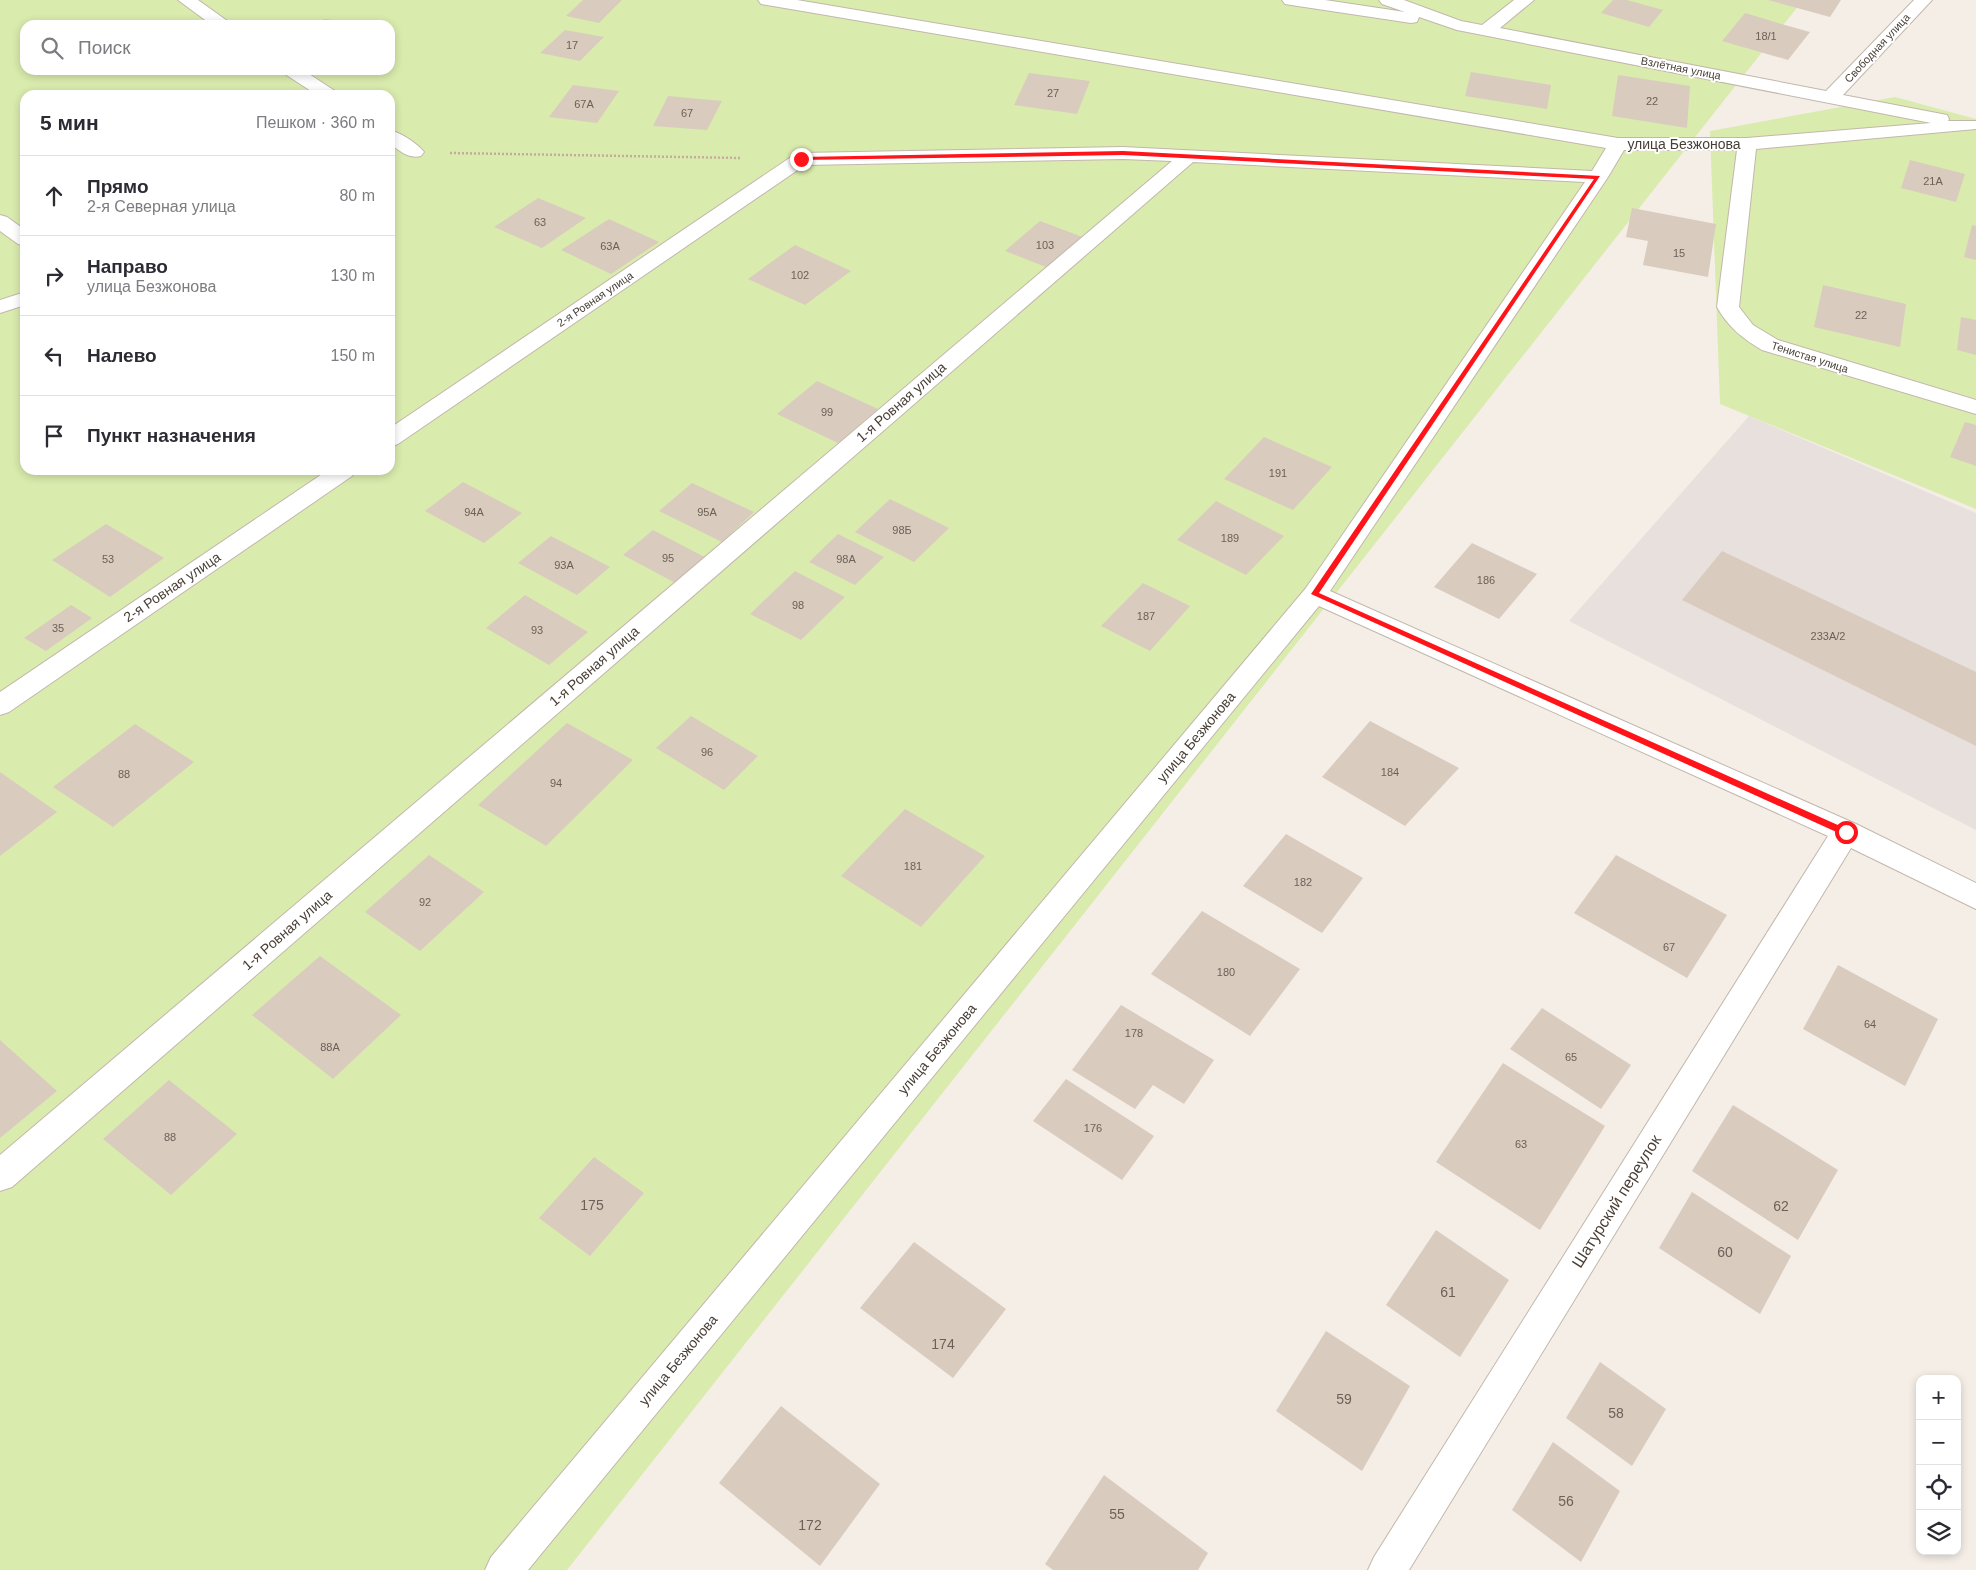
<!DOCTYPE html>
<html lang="ru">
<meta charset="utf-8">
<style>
body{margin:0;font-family:Helvetica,sans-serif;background:#f7f7f7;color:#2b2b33}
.controls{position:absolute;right:15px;bottom:15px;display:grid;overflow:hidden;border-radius:10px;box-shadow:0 2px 8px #0003}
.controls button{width:45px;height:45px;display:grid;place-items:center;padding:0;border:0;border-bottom:1px solid #e1e1e2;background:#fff;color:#2b2b33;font:25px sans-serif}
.stop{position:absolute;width:15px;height:15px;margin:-11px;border:4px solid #ff1419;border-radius:50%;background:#fff}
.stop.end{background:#ff1419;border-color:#fff;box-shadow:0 1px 5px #0008}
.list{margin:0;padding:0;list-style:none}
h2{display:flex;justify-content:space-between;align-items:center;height:65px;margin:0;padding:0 20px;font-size:21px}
h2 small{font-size:16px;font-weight:400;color:#7c7c81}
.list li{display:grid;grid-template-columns:32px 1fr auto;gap:15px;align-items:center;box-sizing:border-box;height:80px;padding:0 20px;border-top:1px solid #e1e1e2}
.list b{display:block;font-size:19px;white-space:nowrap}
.list p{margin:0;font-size:16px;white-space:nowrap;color:#7c7c81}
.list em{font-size:16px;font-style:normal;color:#7c7c81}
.icon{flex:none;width:28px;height:28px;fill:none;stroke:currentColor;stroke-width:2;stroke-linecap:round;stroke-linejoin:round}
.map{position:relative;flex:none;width:1976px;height:1570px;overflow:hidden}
.search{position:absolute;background:#fff;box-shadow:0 2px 8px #0003;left:20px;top:20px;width:375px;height:55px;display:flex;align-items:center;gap:12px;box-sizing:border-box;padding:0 18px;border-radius:15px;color:#7c7c81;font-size:19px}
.panel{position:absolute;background:#fff;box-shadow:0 2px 8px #0003;left:20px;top:90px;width:375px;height:385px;border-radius:15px}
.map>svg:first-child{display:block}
.industrial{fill:#e7e0dc}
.green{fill:#daebae;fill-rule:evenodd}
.building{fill:#dacbbf}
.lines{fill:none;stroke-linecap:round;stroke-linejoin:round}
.street-casing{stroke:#c3b7ac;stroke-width:2}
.path{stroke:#c3ad9a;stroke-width:2.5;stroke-dasharray:2 2;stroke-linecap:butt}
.street{fill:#fff;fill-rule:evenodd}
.route{fill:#ff1419}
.labels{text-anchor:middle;stroke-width:4;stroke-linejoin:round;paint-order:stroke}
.number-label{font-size:11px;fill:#6c6158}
.far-street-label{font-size:11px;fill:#483e36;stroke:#fff}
.street-label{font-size:14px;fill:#483e36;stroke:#fff}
.near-number-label{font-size:14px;fill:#6c6158}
.near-street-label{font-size:16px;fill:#483e36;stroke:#fff}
</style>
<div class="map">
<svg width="1976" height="1570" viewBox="0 0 1976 1570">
<rect width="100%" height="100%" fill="#f4eee7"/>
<!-- industrial -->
<path class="industrial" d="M1749 416 1976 513V830L1569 621Z"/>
<!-- green -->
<path class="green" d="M0 0H1803L567 1570H0ZM25 25H390V70H25ZM25 95H390V470H25Z
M1895 97 1976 119V509L1720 404 1710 131Z"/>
<!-- building -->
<path class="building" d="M583 0H622L599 23 566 16Z
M1613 0H1627L1663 10 1649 27 1601 13Z
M1768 0H1841L1830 17Z
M1745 13 1785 25 1810 32 1788 60 1722 41Z
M324 19 371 24V25H319Z
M565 30 604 37 580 61 540 53Z
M1471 72 1551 85 1547 109 1465 96Z
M1029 73 1090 81 1077 114 1014 105Z
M1618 75 1690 86 1687 128 1612 116Z
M573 85 619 91 597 123 549 117Z
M668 96 722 101 707 130 653 126Z
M1910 160 1965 174 1956 202 1901 188Z
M538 198 586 218 542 248 494 227Z
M1632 208 1716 224 1708 277 1643 265 1648 241 1626 237Z
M609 219 659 242 611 274 561 250Z
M1040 221 1085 238 1051 269 1005 251Z
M1972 225 1976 226V260L1964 257Z
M795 245 851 271 805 305 748 279Z
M1823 285 1906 304 1900 347 1814 327Z
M1961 317 1976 320V355L1957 350Z
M817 381 878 409 838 443 777 414Z
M1965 422 1976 425V466L1950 457Z
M1264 437 1332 467 1293 510 1224 479Z
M463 482 522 513 484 543 425 511Z
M692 483 754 512 722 542 659 511Z
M890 499 949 528 914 562 855 532Z
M1216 501 1284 536 1246 575 1177 540Z
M106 524 164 558 110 597 52 560Z
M653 530 712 561 683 587 623 555Z
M838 534 884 557 855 585 809 562Z
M551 536 610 567 577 595 518 563Z
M1472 543 1537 574 1499 619 1434 587Z
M1722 551 1976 672V746L1682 600Z
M795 571 845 597 801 640 750 614Z
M1143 583 1190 606 1150 651 1101 626Z
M525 595 588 632 549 665 486 628Z
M71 605 92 618 46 651 24 638Z
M691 716 758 756 724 790 656 748Z
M1370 721 1459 768 1405 826 1322 777Z
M567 723 633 760 546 846 478 805Z
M135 724 194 762 113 827 53 787Z
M0 772 57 812 0 856Z
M905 809 985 856 921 927 841 876Z
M1286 834 1363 878 1322 933 1243 886Z
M429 855 484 892 420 951 365 912Z
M1616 855 1727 915 1687 978 1574 913Z
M1202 911 1300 969 1250 1036 1151 974Z
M320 956 401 1015 333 1079 252 1015Z
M1838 965 1938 1019 1905 1086 1803 1029Z
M1121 1005 1214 1060 1184 1104 1153 1085 1135 1109 1072 1070Z
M1542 1008 1631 1065 1601 1109 1510 1049Z
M0 1040 57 1091 0 1138Z
M1503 1063 1605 1126 1540 1230 1436 1162Z
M1066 1079 1154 1136 1122 1180 1033 1121Z
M169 1080 237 1134 171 1195 103 1139Z
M1733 1105 1838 1170 1798 1240 1692 1171Z
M594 1157 644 1193 590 1256 539 1218Z
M1692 1192 1791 1256 1760 1314 1659 1248Z
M1436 1230 1509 1280 1460 1357 1386 1305Z
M914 1242 1006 1309 953 1378 860 1308Z
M1326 1331 1410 1386 1362 1471 1276 1411Z
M1600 1362 1666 1409 1632 1466 1566 1418Z
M781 1406 880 1484 820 1566 719 1483Z
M1553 1442 1620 1491 1581 1562 1512 1510Z
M1104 1475 1208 1553 1198 1570H1053L1045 1564Z"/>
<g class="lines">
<defs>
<path id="street" d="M178 0H198L233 25H212Z
M758 0H797L1618 138H1747L1931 123 1457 30 1419 17 1417 22 1411 23 1291 5 1285 4 1282 0H1325L1405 12 1382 4 1379 0H1404L1461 21 1482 25 1514 0H1534L1500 28 1826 91 1914 0H1932L1843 95 1947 115 1949 119 1948 121H1976V129L1756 149 1739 307 1753 325 1778 340 1976 400V414L1762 350C1743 339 1728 327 1717 307L1737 150H1624L1608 177 1330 591 1856 824 1976 883V909L1851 848 1409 1570H1368L1374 1557 1828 836 1319 606 528 1570H485L491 1557 1306 588 1585 182 1193 162 12 1187 0 1191V1155L1172 161 1123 159 805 165 398 444 390 447V428L794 155 801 153 1123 147 1592 171 1606 148 767 5 761 4Z
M282 70H303L335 91 338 95H317L285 74Z
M390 130C401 133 417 143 424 152L421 156C408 159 400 151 390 144Z
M0 215 7 217 25 230V246L18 244 0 231Z
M25 292V305L0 313V300Z
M328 470H356L352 476 9 712 0 715V692Z"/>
</defs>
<!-- street casing -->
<use href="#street" class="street-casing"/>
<!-- path -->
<path class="path" d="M450 153 741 158"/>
<!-- street -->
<use href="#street" class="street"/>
</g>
<!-- route -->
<path class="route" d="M1123 151 1600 176 1319 593 1849 830V835H1843L1311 594 1594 179 1123 155 801 160 798 159 801 157Z"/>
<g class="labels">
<!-- number labels -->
<g class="number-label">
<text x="1766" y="40">18/1</text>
<text x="572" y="49">17</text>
<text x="1053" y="97">27</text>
<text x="1652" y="105">22</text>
<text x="584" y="108">67А</text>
<text x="687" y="117">67</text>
<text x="1933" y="185">21А</text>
<text x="540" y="226">63</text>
<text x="1045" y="249">103</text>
<text x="610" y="250">63А</text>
<text x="1679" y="257">15</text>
<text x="800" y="279">102</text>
<text x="1861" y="319">22</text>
<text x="827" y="416">99</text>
<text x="1278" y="477">191</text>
<text x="474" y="516">94А</text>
<text x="707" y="516">95А</text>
<text x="902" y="534">98Б</text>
<text x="1230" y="542">189</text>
<text x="668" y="562">95</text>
<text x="108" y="563">53</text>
<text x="846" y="563">98А</text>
<text x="564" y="569">93А</text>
<text x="1486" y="584">186</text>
<text x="798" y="609">98</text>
<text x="1146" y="620">187</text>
<text x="58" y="632">35</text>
<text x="537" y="634">93</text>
<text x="1828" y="640">233А/2</text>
<text x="707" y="756">96</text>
<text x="1390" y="776">184</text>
<text x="124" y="778">88</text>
<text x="556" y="787">94</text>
<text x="913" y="870">181</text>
<text x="1303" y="886">182</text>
<text x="425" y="906">92</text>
<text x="1669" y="951">67</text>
<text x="1226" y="976">180</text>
<text x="1870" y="1028">64</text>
<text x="1134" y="1037">178</text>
<text x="330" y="1051">88А</text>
<text x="1571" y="1061">65</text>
<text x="1093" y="1132">176</text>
<text x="170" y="1141">88</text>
<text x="1521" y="1148">63</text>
</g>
<!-- far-street labels -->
<g class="far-street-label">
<text transform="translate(1877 48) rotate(-47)" y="4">Свободная улица</text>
<text transform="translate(1681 68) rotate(11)" y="4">Взлётная улица</text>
<text transform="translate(595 299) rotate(-34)" y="4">2-я Ровная улица</text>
<text transform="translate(1810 357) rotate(18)" y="4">Тенистая улица</text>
</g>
<!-- street labels -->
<g class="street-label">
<text x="1684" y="149">улица Безжонова</text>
<text transform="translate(901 402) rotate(-41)" y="5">1-я Ровная улица</text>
<text transform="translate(172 587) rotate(-34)" y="5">2-я Ровная улица</text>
<text transform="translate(594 666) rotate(-41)" y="5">1-я Ровная улица</text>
<text transform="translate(1196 737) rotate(-50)" y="5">улица Безжонова</text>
<text transform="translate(287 930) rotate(-41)" y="5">1-я Ровная улица</text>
<text transform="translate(937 1049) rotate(-50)" y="5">улица Безжонова</text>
<text transform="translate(678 1360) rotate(-50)" y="5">улица Безжонова</text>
</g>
<!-- near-number labels -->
<g class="near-number-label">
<text x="592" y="1210">175</text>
<text x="1781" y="1211">62</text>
<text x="1725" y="1257">60</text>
<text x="1448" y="1297">61</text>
<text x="943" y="1349">174</text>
<text x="1344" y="1404">59</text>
<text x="1616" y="1418">58</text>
<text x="1566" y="1506">56</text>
<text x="1117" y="1519">55</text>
<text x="810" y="1530">172</text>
</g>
<!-- near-street labels -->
<g class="near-street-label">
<text transform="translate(1616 1201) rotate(-58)" y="6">Шатурский переулок</text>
</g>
</g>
</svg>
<div class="controls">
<button>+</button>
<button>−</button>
<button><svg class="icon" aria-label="locate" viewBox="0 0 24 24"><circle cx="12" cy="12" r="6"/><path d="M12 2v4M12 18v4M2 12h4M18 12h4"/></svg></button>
<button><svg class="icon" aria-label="layers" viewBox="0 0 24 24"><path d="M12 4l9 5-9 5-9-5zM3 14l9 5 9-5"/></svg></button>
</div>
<div class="stop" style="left:1846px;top:832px"></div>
<div class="stop end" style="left:801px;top:159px"></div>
<div class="search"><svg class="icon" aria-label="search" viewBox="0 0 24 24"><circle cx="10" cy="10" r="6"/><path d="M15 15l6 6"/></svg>Поиск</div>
<section class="panel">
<h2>5 мин<small>Пешком · 360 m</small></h2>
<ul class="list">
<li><svg class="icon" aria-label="ahead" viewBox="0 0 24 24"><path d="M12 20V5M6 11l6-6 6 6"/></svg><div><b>Прямо</b><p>2-я Северная улица</p></div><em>80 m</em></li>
<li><svg class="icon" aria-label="right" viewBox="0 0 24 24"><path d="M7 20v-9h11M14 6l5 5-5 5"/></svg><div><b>Направо</b><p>улица Безжонова</p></div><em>130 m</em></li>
<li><svg class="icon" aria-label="left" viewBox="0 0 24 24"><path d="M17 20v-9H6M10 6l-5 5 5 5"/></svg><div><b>Налево</b></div><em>150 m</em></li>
<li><svg class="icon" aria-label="arrive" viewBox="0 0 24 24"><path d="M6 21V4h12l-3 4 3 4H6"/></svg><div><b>Пункт назначения</b></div></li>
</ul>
</section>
</div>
